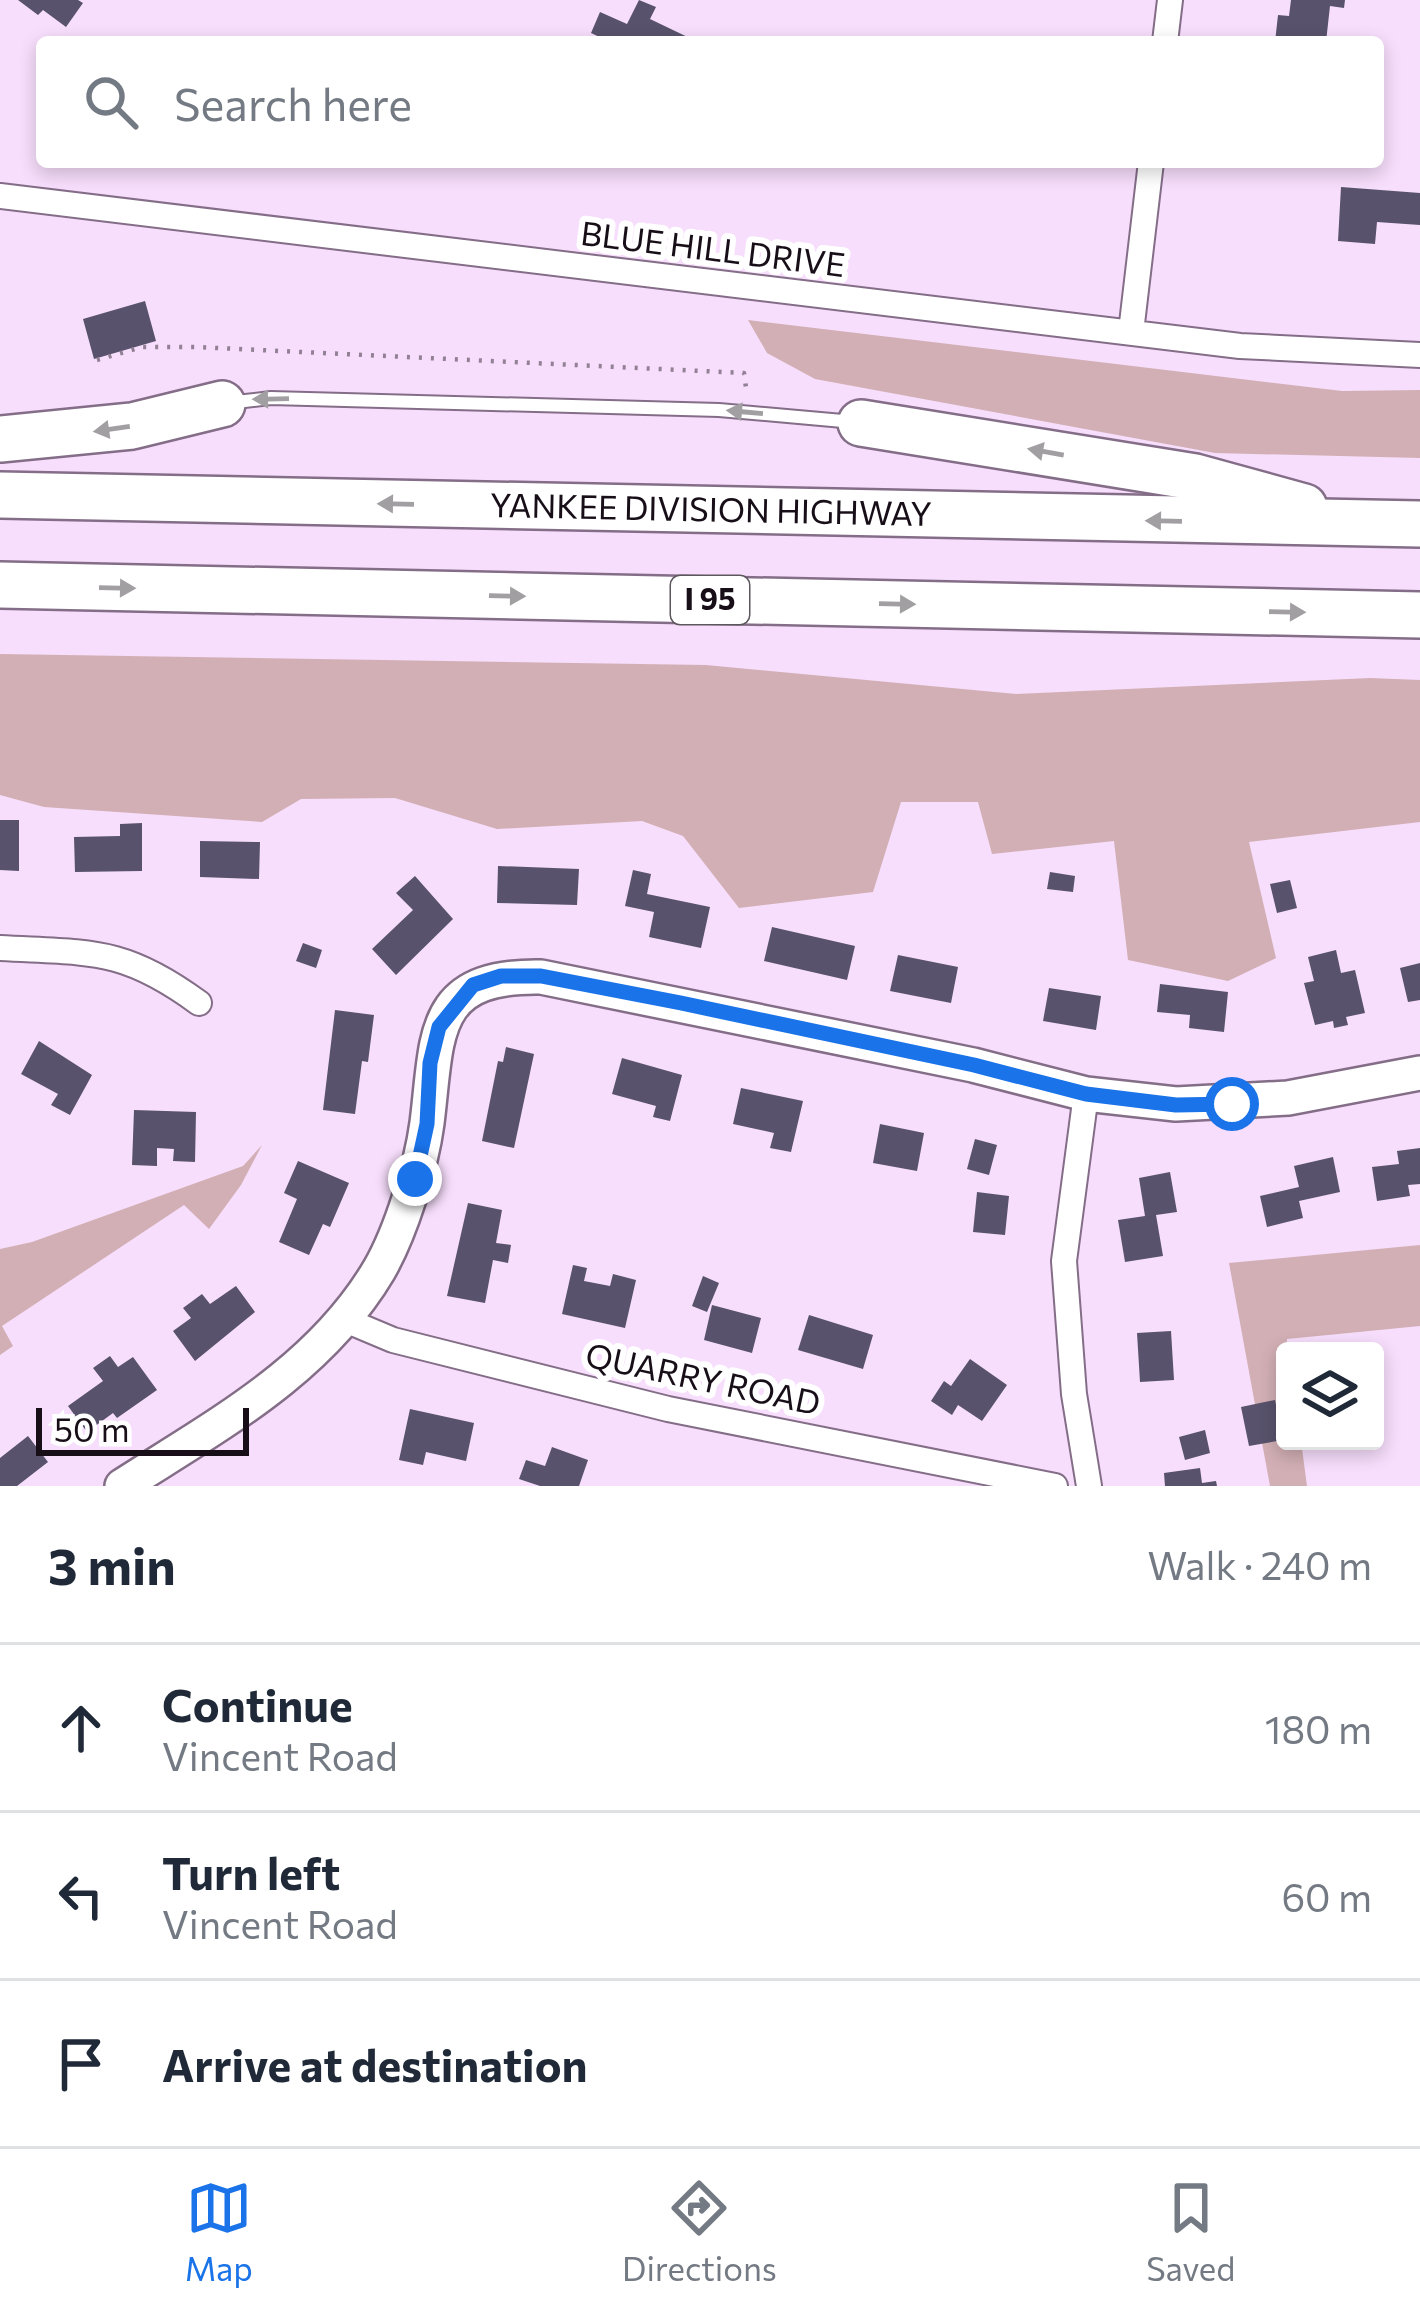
<!DOCTYPE html>
<meta charset="utf-8">
<style>
body{margin:0;font-family:Commissioner,sans-serif;background:#f6f6f7;color:#1f2937}
.controls{position:absolute;right:36px;bottom:36px;display:grid;overflow:hidden;border-radius:12px;box-shadow:0 6px 18px #0003}
.controls button{width:108px;height:108px;display:grid;place-items:center;padding:0;border:0;border-bottom:3px solid #e0e1e3;background:#fff;color:#1f2937;font:60px sans-serif}
.scale{position:absolute;left:36px;bottom:30px;width:213px;box-sizing:border-box;padding-left:12px;border:6px solid #170e18;border-top:0;font-size:33px;line-height:42px;white-space:nowrap;color:#170e18;-webkit-text-stroke:9px #fff;paint-order:stroke}
.stop{position:absolute;width:36px;height:36px;margin:-27px;border:9px solid #1a73e8;border-radius:50%;background:#fff}
.stop.end{background:#1a73e8;border-color:#fff;box-shadow:0 3px 12px #0008}
.list{margin:0;padding:0;list-style:none}
h2{display:flex;justify-content:space-between;align-items:center;height:156px;margin:0;padding:0 48px;font-size:51px}
h2 small{font-size:39px;font-weight:400;color:#747a83}
.list li{display:grid;grid-template-columns:78px 1fr auto;gap:36px;align-items:center;box-sizing:border-box;height:168px;padding:0 48px;border-top:3px solid #e0e1e3}
.list b{display:block;font-size:45px;white-space:nowrap}
.list p{margin:0;font-size:39px;white-space:nowrap;color:#747a83}
.list em{font-size:39px;font-style:normal;color:#747a83}
.icon{flex:none;width:66px;height:66px;fill:none;stroke:currentColor;stroke-width:2;stroke-linecap:round;stroke-linejoin:round}
.map{position:relative;flex:none;width:1420px;height:1486px;overflow:hidden}
.search{position:absolute;background:#fff;box-shadow:0 6px 18px #0003;left:36px;right:36px;top:36px;height:132px;display:flex;align-items:center;gap:30px;box-sizing:border-box;padding:0 42px;border-radius:12px;color:#747a83;font-size:45px}
.sheet{height:660px;background:#fff}
nav{display:flex;justify-content:space-around;align-items:center;box-sizing:border-box;height:168px;border-top:3px solid #e0e1e3;background:#fff;font-size:33px;color:#747a83}
nav a{display:grid;justify-items:center;gap:6px}
nav .on{color:#1a73e8}
.map>svg:first-child{display:block}
.forest{fill:#d2afb4}
.building{fill:#58526c}
.lines{fill:none;stroke-linecap:round;stroke-linejoin:round}
.lane-casing{stroke:#836d87;stroke-width:16}
.street-casing{stroke:#836d87;stroke-width:28}
.secondary-casing{stroke:#836d87;stroke-width:38}
.highway-casing{stroke:#836d87;stroke-width:50}
.path{stroke:#928095;stroke-width:4.5;stroke-dasharray:3 9;stroke-linecap:butt}
.lane{stroke:#fff;stroke-width:12}
.street{stroke:#fff;stroke-width:24}
.secondary{stroke:#fff;stroke-width:33}
.highway{stroke:#fff;stroke-width:45}
.oneway{fill:#a29fa3}
.route{stroke:#1a73e8;stroke-width:15}
.labels{text-anchor:middle;stroke-width:12;stroke-linejoin:round;paint-order:stroke}
.shield{fill:#fff;stroke:#5d565d;stroke-width:3}
.shield-label{font-size:30px;font-weight:bold;fill:#170e18}
.street-label{font-size:33px;fill:#170e18;stroke:#fff}
</style>
<div class="map">
<svg width="1420" height="1486" viewBox="0 0 1420 1486">
<rect width="100%" height="100%" fill="#f7defc"/>
<!-- forest -->
<path class="forest" d="M748 320 1342 391 1420 390V458L1215 453 815 379 767 353Z
M0 654 706 665 1016 694 1370 678 1420 680V822L1249 842 1276 958 1228 981 1128 960 1114 841 992 854 978 802H901L873 892 739 908 683 836 642 821 497 829 395 798 301 799 262 822 44 807 0 795Z
M262 1145 241 1185 209 1229 184 1205 2 1326 13 1346 0 1355V1249L32 1242 243 1166Z
M1420 1245V1326L1287 1339 1285 1441H1301L1307 1486H1270L1229 1263Z"/>
<!-- building -->
<path class="building" d="M18 0H78L83 3 66 27 43 10 38 15Z
M639 0 656 7 650 19 698 42H610L591 33 600 12 627 24Z
M1291 0H1345L1344 8 1330 6 1326 42H1275L1278 15 1289 16Z
M1341 187 1420 193V225L1377 222 1375 244 1338 241Z
M145 301 156 341 94 359 83 319Z
M0 820H19V871L0 870Z
M142 823V871L75 872 74 837 120 836V824Z
M200 841 260 842 259 879 200 877Z
M498 866 579 869 577 905 497 903Z
M633 870 651 874 647 894 710 907 701 948 649 937 654 912 625 906Z
M1050 872 1075 876 1073 892 1047 889Z
M415 876 453 919 396 975 372 949 413 910 396 893Z
M1290 880 1297 908 1277 913 1270 884Z
M772 927 855 946 847 980 764 961Z
M303 943 322 950 316 968 296 961Z
M1336 950 1341 973 1355 970 1365 1013 1346 1017 1348 1025 1334 1028 1333 1021 1315 1025 1304 983 1314 981 1308 957Z
M898 955 958 967 951 1003 890 991Z
M1420 963V1000L1408 1002 1400 968Z
M1160 984 1228 992 1224 1032 1189 1028 1190 1015 1157 1012Z
M1049 988 1101 996 1096 1030 1043 1021Z
M335 1010 374 1015 368 1062 362 1061 355 1114 323 1110Z
M39 1041 92 1075 70 1115 51 1105 58 1094 21 1074Z
M506 1047 534 1054 514 1148 482 1141 498 1061 503 1062Z
M622 1058 682 1075 670 1121 653 1117 656 1106 612 1094Z
M741 1088 803 1101 791 1152 770 1148 774 1133 733 1124Z
M134 1110 196 1112 195 1162 173 1161 174 1149 157 1148V1166L132 1165Z
M880 1124 924 1133 917 1171 873 1163Z
M975 1139 997 1145 989 1175 967 1169Z
M1420 1148V1184L1408 1185 1410 1196 1377 1201 1372 1167 1399 1164 1397 1151Z
M1333 1157 1340 1192 1299 1201 1303 1218 1267 1227 1260 1196 1299 1187 1294 1166Z
M298 1161 349 1183 330 1227 323 1224 309 1255 279 1242 297 1199 284 1193Z
M1170 1172 1177 1212 1156 1215 1163 1256 1125 1262 1118 1220 1145 1216 1139 1178Z
M977 1192 1009 1196 1005 1235 973 1232Z
M468 1203 502 1210 496 1243 511 1245 508 1263 493 1260 485 1303 447 1296Z
M573 1265 587 1268 584 1281 610 1286 613 1274 636 1280 625 1328 562 1314Z
M703 1276 719 1283 707 1312 692 1306Z
M236 1286 255 1312 195 1361 173 1331 191 1318 183 1308 202 1294 210 1304Z
M712 1305 761 1318 752 1353 704 1340Z
M809 1315 873 1335 863 1369 798 1350Z
M1171 1331 1174 1380 1140 1382 1137 1333Z
M110 1356 118 1367 133 1357 157 1390 117 1418 113 1413 87 1432 68 1406 103 1381 93 1368Z
M970 1359 1007 1385 982 1421 958 1405 952 1415 931 1401 944 1381 951 1386Z
M1275 1400 1283 1440 1249 1446 1241 1407Z
M410 1409 474 1423 466 1461 426 1452 423 1465 399 1460Z
M1205 1430 1210 1453 1185 1460 1179 1437Z
M28 1436 48 1462 17 1486H0V1458Z
M552 1447 588 1460 579 1486H540L519 1479 526 1460 545 1466Z
M1200 1468 1202 1483 1216 1481 1217 1486H1165L1164 1473Z"/>
<g class="lines">
<defs>
<path id="lane" d="M227 403 271 398 719 410 854 422"/>
<path id="street" d="M1165 42 1170 0
M0 196 1240 346 1420 355
M1131 332 1151 162
M0 948C90 953 123 947 199 1003
M1086 1094 1064 1261 1074 1394 1089 1486
M343 1319 393 1340 668 1409 1055 1486"/>
<path id="secondary" d="M122 1486C217 1425 319 1371 379 1270 401 1232 421 1167 427 1123 438 1035 429 975 541 977L973 1065 1086 1094 1176 1104 1288 1098 1420 1073"/>
<g id="highway">
<path d="M861 423 1195 477 1304 507"/>
<path d="M0 439 132 426 222 404"/>
<path id="s1" d="M0 495 1420 524"/>
<path d="M0 585 1420 615"/>
</g>
</defs>
<!-- lane casing -->
<use href="#lane" class="lane-casing"/>
<!-- street casing -->
<use href="#street" class="street-casing"/>
<!-- secondary casing -->
<use href="#secondary" class="secondary-casing"/>
<!-- highway casing -->
<use href="#highway" class="highway-casing"/>
<!-- path -->
<path class="path" d="M97 360 142 347H196L744 373 747 395"/>
<!-- lane -->
<use href="#lane" class="lane"/>
<!-- street -->
<use href="#street" class="street"/>
<!-- secondary -->
<use href="#secondary" class="secondary"/>
<!-- highway -->
<use href="#highway" class="highway"/>
</g>
<!-- one-way arrows -->
<defs><path id="oneway-solid" d="M-6-.8H1V-3.2L6.5 0L1 3.2V.8H-6Z" transform="scale(3)"/></defs>
<g class="oneway">
<use href="#oneway-solid" transform="translate(271 399) rotate(179)"/>
<use href="#oneway-solid" transform="translate(745 412) rotate(-175)"/>
<use href="#oneway-solid" transform="translate(112 429) rotate(172)"/>
<use href="#oneway-solid" transform="translate(1046 452) rotate(-170)"/>
<use href="#oneway-solid" transform="translate(396 504) rotate(-179)"/>
<use href="#oneway-solid" transform="translate(1164 521) rotate(-179)"/>
<use href="#oneway-solid" transform="translate(117 588) rotate(1)"/>
<use href="#oneway-solid" transform="translate(507 596) rotate(1)"/>
<use href="#oneway-solid" transform="translate(897 604) rotate(1)"/>
<use href="#oneway-solid" transform="translate(1287 612) rotate(1)"/>
</g>
<g class="lines">
<!-- route -->
<path class="route" d="M415 1179 427 1124 430 1063 439 1027 473 985 501 976H541L681 1003 974 1065 1086 1094 1176 1105 1232 1104"/>
</g>
<g class="labels">
<!-- shield labels -->
<rect class="shield" x="671" y="576" width="78" height="48" rx="9"/>
<g class="shield-label">
<text x="710" y="610">I 95</text>
</g>
<!-- street labels -->
<g class="street-label">
<text transform="translate(713 249) rotate(7)" y="12">BLUE HILL DRIVE</text>
<text dy="12" stroke="none"><textPath href="#s1" startOffset="711">YANKEE DIVISION HIGHWAY</textPath></text>
<text transform="translate(703 1379) rotate(12)" y="12">QUARRY ROAD</text>
</g>
</g>
</svg>
<div class="controls">
<button><svg class="icon" aria-label="layers" viewBox="0 0 24 24"><path d="M12 4l9 5-9 5-9-5zM3 14l9 5 9-5"/></svg></button>
</div>
<div class="scale">50 m</div>
<div class="stop" style="left:1232px;top:1104px"></div>
<div class="stop end" style="left:415px;top:1179px"></div>
<div class="search"><svg class="icon" aria-label="search" viewBox="0 0 24 24"><circle cx="10" cy="10" r="6"/><path d="M15 15l6 6"/></svg>Search here</div>
</div>
<section class="sheet">
<h2>3 min<small>Walk · 240 m</small></h2>
<ul class="list">
<li><svg class="icon" aria-label="ahead" viewBox="0 0 24 24"><path d="M12 20V5M6 11l6-6 6 6"/></svg><div><b>Continue</b><p>Vincent Road</p></div><em>180 m</em></li>
<li><svg class="icon" aria-label="left" viewBox="0 0 24 24"><path d="M17 20v-9H6M10 6l-5 5 5 5"/></svg><div><b>Turn left</b><p>Vincent Road</p></div><em>60 m</em></li>
<li><svg class="icon" aria-label="arrive" viewBox="0 0 24 24"><path d="M6 21V4h12l-3 4 3 4H6"/></svg><div><b>Arrive at destination</b></div></li>
</ul>
</section>
<nav>
<a class="on"><svg class="icon" aria-label="map" viewBox="0 0 24 24"><path d="M3 6l6-2 6 2 6-2v14l-6 2-6-2-6 2zM9 4v14M15 6v14"/></svg>Map</a>
<a><svg class="icon" aria-label="directions" viewBox="0 0 24 24"><path d="M12 3l9 9-9 9-9-9zM9 14v-3h6M13 9l2 2-2 2"/></svg>Directions</a>
<a><svg class="icon" aria-label="saved" viewBox="0 0 24 24"><path d="M7 4h10v16l-5-4-5 4z"/></svg>Saved</a>
</nav>
